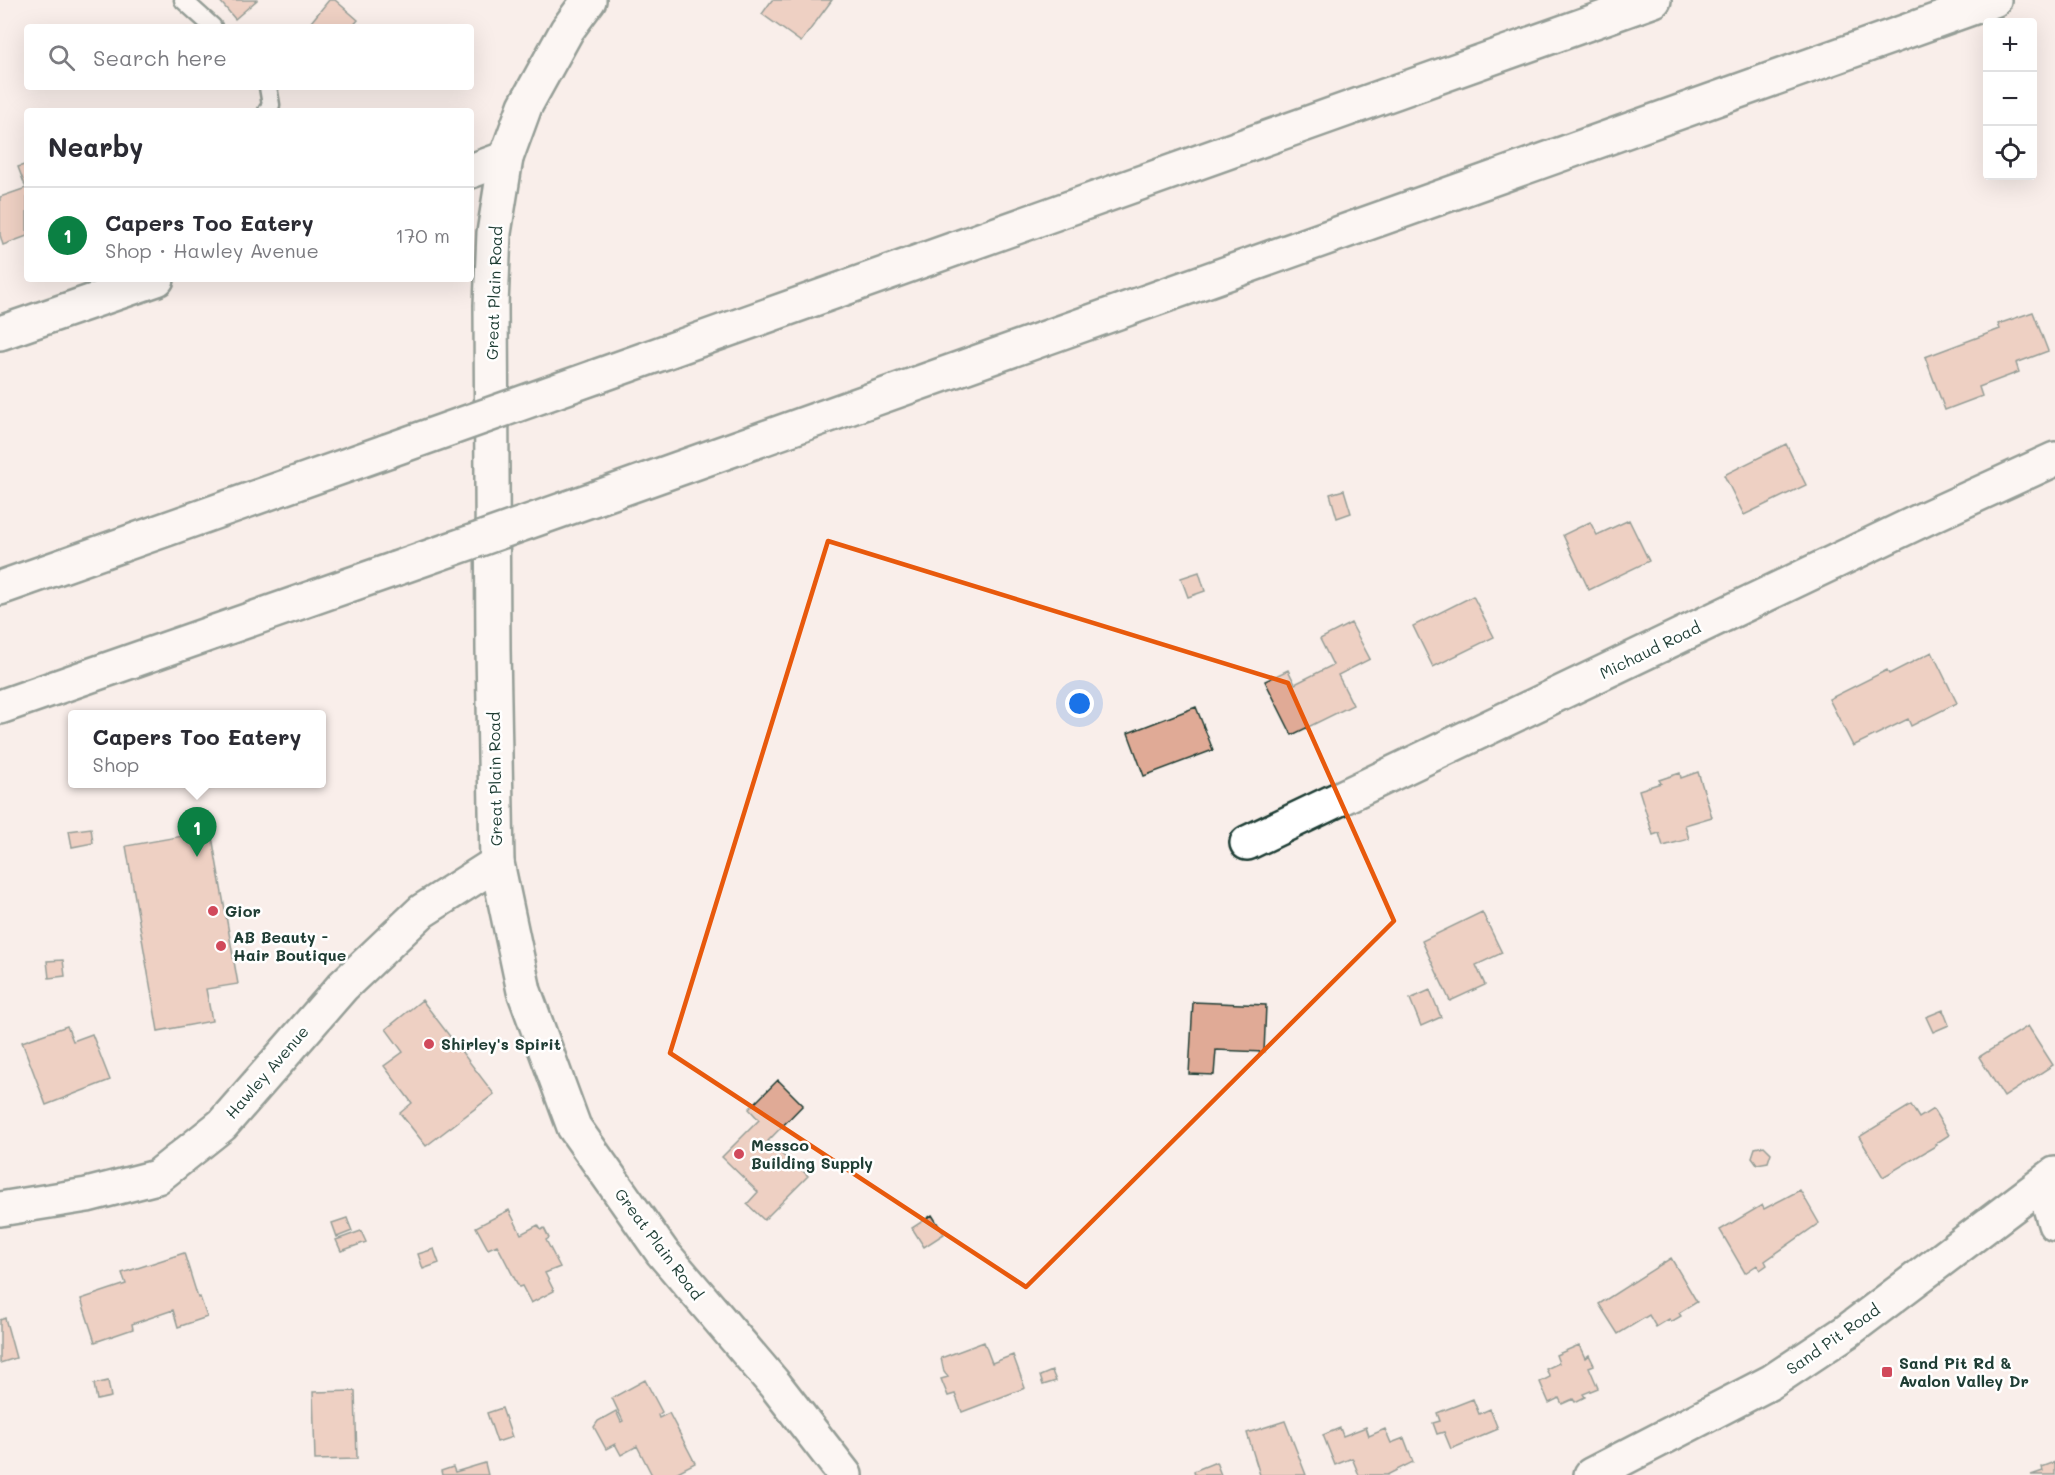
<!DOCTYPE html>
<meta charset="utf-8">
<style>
body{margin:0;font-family:Mali,sans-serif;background:#f2f2f3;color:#2b2b33}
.controls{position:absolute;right:18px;top:18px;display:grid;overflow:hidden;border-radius:6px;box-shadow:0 6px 24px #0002}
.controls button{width:54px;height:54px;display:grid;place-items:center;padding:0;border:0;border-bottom:2px solid #e1e1e2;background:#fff;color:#2b2b33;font:30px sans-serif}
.you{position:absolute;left:1080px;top:704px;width:21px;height:21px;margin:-15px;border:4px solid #fff;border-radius:50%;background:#1a73e8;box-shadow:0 0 0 9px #1a73e833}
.badge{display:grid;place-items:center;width:39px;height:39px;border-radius:50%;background:#0b8043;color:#fff;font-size:20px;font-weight:700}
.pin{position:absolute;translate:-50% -50px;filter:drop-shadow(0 2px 3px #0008)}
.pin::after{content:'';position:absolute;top:32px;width:21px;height:18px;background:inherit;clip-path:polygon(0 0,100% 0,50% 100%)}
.popup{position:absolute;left:68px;top:710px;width:258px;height:78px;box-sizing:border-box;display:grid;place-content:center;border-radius:6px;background:#fff;filter:drop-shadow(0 2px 4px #0005);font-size:20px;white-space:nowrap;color:#7c7c81}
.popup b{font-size:22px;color:#2b2b33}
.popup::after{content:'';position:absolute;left:50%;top:100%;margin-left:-12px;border:12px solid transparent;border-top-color:#fff}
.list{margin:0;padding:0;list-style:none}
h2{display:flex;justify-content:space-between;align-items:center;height:78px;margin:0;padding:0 24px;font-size:26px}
h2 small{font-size:20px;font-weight:400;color:#7c7c81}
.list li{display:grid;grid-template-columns:39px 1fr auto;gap:18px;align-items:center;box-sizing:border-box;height:96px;padding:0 24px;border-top:2px solid #e1e1e2}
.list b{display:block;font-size:22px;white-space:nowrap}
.list p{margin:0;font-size:20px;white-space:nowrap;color:#7c7c81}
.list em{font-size:20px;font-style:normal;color:#7c7c81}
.icon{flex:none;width:33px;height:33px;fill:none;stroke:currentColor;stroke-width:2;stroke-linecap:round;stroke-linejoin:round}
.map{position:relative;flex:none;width:2055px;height:1475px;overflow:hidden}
.search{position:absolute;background:#fff;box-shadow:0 6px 24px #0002;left:24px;top:24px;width:450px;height:66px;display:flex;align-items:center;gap:15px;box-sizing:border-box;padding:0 21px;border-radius:6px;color:#7c7c81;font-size:22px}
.panel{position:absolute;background:#fff;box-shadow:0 6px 24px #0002;left:24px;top:108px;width:450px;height:174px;border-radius:6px}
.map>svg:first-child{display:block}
.building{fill:#e0aa96;stroke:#1f3d34;stroke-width:1.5}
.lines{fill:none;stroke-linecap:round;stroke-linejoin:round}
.lane-casing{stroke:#1f3d34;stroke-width:21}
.street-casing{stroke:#1f3d34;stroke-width:38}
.secondary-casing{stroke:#1f3d34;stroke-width:38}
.highway-casing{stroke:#1f3d34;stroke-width:38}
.lane{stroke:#fff;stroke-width:16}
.street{stroke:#fff;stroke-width:33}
.secondary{stroke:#fff;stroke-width:33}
.highway{stroke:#fff;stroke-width:33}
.highway-bridge-casing{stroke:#1f3d34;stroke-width:38;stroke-linecap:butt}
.highway-bridge{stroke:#fff;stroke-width:33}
.marked{fill:none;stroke:#e8590c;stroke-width:4.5;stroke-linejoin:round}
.poi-dot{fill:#d1495b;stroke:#fff;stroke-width:2}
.labels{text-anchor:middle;stroke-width:5;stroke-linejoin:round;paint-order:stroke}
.street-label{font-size:16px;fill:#1f3d34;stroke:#fff}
.poi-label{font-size:16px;font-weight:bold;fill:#1f3d34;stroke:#fff;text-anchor:start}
</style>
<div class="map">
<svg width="2055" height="1475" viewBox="0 0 2055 1475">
<rect width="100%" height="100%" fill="#f9eeea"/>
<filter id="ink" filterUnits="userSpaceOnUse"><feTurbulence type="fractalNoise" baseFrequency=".0167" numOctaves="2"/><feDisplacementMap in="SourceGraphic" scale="12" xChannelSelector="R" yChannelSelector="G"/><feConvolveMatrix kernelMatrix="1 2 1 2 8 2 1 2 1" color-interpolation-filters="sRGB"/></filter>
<g filter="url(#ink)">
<!-- building -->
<path class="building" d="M219 0H257L235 19Z
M329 0H335L358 20 352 27H307Z
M772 0H832L801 42 762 14Z
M27 164V236L3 245 0 235V197L26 188 18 167Z
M2033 312 2048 351 2016 363 2019 372 1979 387 1982 396 1945 410 1925 357 2000 329 1998 324Z
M1786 444 1806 485 1744 515 1724 475Z
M1344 490 1351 513 1337 518 1330 494Z
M1629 520 1649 561 1589 590 1563 535 1590 522 1597 535Z
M1199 572 1205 591 1188 597 1181 578Z
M1473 596 1494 637 1433 667 1413 626Z
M1351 623 1370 659 1338 675 1353 705 1292 735 1265 681 1288 670 1295 684 1333 665 1320 639Z
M1932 652 1957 703 1911 726 1908 719 1853 746 1829 699 1887 670 1889 674Z
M1196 707 1213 750 1144 776 1128 733Z
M1698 772 1712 817 1685 825 1689 839 1663 846 1659 833 1653 835 1639 790 1661 783 1659 780 1680 773 1681 778Z
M91 828 93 843 72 847 69 831Z
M211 831 238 984 206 989 212 1021 158 1031 126 846Z
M1482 912 1502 953 1476 965 1485 985 1450 1001 1422 941Z
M63 960 65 976 49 978 47 961Z
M1430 990 1441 1017 1421 1026 1410 999Z
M422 1000 494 1094 426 1146 400 1113 412 1103 384 1066 403 1052 386 1029Z
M1193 1002 1266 1005 1264 1052 1216 1050 1214 1075 1189 1074Z
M1943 1010 1949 1025 1933 1032 1926 1017Z
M67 1026 73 1041 92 1034 110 1080 46 1105 22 1042Z
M2028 1026 2053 1065 2004 1097 1979 1057Z
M778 1080 803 1105 768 1141 789 1161 791 1159 808 1176 764 1220 747 1204 758 1192 722 1157 759 1120 749 1109Z
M1911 1105 1919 1118 1933 1109 1949 1135 1935 1144 1937 1145 1883 1177 1859 1137Z
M1764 1146 1771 1153 1768 1162 1757 1164 1752 1157 1755 1148Z
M1800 1190 1819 1223 1765 1261 1767 1265 1760 1270 1757 1265 1745 1273 1720 1230 1762 1205 1764 1209Z
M509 1210 521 1234 538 1225 541 1230 544 1228 549 1238 546 1240 560 1267 545 1273 554 1291 531 1303 522 1286 519 1287 497 1245 488 1249 476 1227Z
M932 1215 944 1234 924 1247 912 1228Z
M347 1218 352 1231 337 1237 332 1223Z
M361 1231 366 1242 341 1251 336 1240Z
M434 1249 439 1263 423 1269 418 1254Z
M184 1253 198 1298 200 1297 207 1317 178 1327 173 1310 132 1324 133 1329 95 1342 81 1299 126 1284 122 1273Z
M1671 1258 1697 1302 1679 1313 1681 1316 1671 1322 1669 1319 1656 1327 1649 1315 1618 1334 1599 1304Z
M5 1318 16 1358 0 1363V1320Z
M984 1342 992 1363 1013 1355 1025 1388 962 1412 955 1394 948 1396 941 1379 948 1377 944 1372 941 1358Z
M1579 1345 1585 1358 1589 1355 1594 1365 1589 1367 1598 1388 1583 1394 1585 1397 1575 1402 1573 1399 1562 1404 1559 1398 1549 1403 1540 1382 1550 1377 1546 1369 1559 1363 1556 1355Z
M1052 1371 1056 1381 1043 1385 1040 1376Z
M645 1380 662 1412 658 1415 659 1418 669 1413 695 1463 672 1475H652L637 1446 621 1455 615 1444 606 1449 594 1427 598 1421 616 1411 621 1422 623 1421 612 1398Z
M108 1381 111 1397 97 1400 94 1384Z
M355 1391 357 1459 315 1460 313 1392Z
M1473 1399 1479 1414 1490 1409 1498 1429 1451 1449 1444 1432 1437 1434 1433 1423 1440 1421 1437 1413Z
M502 1408 512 1437 497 1442 487 1413Z
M1285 1421 1306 1475H1260L1247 1433Z
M1366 1427 1369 1436 1385 1429 1391 1443 1404 1438 1413 1462 1387 1475H1359L1352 1458 1335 1465 1323 1435 1340 1428 1343 1436Z
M1216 1462 1221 1475H1195L1194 1471Z
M2055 1462V1475H2031L2043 1471 2042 1467Z
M485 1463 488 1475H442L441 1471 453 1467 455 1472Z"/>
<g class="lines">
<defs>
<path id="lane" d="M183 0 213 27
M267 111 271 105 268 87"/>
<path id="street" d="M471 171 506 158
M0 333 157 279
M1247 843 1924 519 2055 459
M2043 1184 2055 1224
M0 1209 87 1195 157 1177 222 1125 343 986 422 911 497 863
M1591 1475 1771 1382 1846 1332 2055 1174"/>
<path id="secondary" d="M589 0 567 30 525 106 506 158 494 233 491 305 493 649 497 863 524 991 574 1127 662 1252 776 1386 845 1475"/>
<path id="highway" d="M595 377 1654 0
M599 497 1994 0
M0 588 387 451
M0 707 395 569"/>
</defs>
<!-- lane casing -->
<use href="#lane" class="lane-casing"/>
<!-- street casing -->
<use href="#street" class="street-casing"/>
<!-- secondary casing -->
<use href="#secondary" class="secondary-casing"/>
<!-- highway casing -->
<use href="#highway" class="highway-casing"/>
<!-- lane -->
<use href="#lane" class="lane"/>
<!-- street -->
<use href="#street" class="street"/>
<!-- secondary -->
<use href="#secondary" class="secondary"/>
<!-- highway -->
<use href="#highway" class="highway"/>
<defs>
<path id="highway-bridge" d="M387 451 595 377
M395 569 599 497"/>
</defs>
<!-- highway-bridge casing -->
<use href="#highway-bridge" class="highway-bridge-casing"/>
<!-- highway-bridge -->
<use href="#highway-bridge" class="highway-bridge"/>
</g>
</g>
<!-- marked area -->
<path d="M0 0H2055V1475H0ZM828 541 1288 683 1394 921 1026 1287 670 1053Z" fill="#f9eeea" fill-opacity=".55" fill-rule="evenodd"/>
<path class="marked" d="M828 541 1288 683 1394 921 1026 1287 670 1053Z"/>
<!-- markers -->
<g class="poi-dot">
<circle cx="213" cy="911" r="6"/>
<circle cx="221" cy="946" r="6"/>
<circle cx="429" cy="1044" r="6"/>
<circle cx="739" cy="1154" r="6"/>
<rect x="1881" y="1366" width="12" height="12" rx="3"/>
</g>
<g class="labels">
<!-- street labels -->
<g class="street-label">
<text transform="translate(494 293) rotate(-88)" y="6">Great Plain Road</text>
<text transform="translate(1650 650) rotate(-26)" y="6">Michaud Road</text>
<text transform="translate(495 779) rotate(-91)" y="6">Great Plain Road</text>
<text transform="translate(267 1072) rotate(-49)" y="6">Hawley Avenue</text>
<text transform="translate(659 1244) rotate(53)" y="6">Great Plain Road</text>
<text transform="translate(1833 1339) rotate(-35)" y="6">Sand Pit Road</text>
</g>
<!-- poi labels -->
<g class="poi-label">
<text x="225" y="917">Gior</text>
<text x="233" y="943">AB Beauty -<tspan x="233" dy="18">Hair Boutique</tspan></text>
<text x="441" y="1050">Shirley's Spirit</text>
<text x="751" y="1151">Messco<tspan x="751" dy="18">Building Supply</tspan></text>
<text x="1899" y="1369">Sand Pit Rd &amp;<tspan x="1899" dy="18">Avalon Valley Dr</tspan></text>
</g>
</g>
</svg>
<div class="controls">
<button>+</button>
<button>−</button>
<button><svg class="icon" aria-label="locate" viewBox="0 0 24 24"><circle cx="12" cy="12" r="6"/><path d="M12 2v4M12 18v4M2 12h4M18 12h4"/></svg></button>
</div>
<div class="you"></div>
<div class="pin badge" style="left:197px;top:857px">1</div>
<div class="popup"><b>Capers Too Eatery</b>Shop</div>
<div class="search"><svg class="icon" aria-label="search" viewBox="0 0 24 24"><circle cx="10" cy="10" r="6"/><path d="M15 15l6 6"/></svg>Search here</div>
<section class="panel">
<h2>Nearby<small></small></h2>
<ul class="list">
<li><span class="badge">1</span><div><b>Capers Too Eatery</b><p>Shop · Hawley Avenue</p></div><em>170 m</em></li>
</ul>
</section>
</div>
